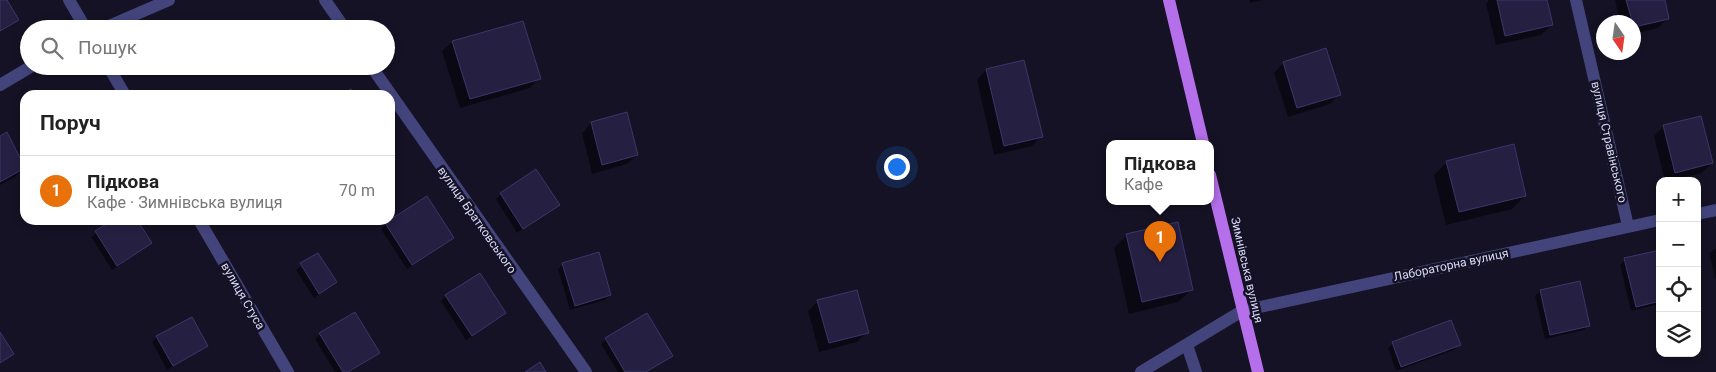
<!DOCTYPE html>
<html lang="uk">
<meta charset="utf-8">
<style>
body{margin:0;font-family:Roboto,sans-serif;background:#f2f2f2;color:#222}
.controls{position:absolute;right:15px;bottom:15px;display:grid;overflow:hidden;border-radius:10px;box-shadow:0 2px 8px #0003}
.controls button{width:45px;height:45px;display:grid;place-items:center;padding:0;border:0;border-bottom:1px solid #e0e0e0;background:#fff;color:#222;font:25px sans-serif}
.compass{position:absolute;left:1596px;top:15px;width:45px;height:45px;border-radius:50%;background:#fff;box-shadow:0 2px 8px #0003;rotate:167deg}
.you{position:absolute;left:896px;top:166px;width:18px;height:18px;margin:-12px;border:4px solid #fff;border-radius:50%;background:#1a73e8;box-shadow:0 0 0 8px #1a73e833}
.badge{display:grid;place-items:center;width:32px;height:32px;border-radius:50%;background:#7c3aed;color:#fff;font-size:16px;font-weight:700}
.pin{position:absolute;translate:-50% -41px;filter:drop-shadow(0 1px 2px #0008)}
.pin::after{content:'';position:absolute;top:26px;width:18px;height:15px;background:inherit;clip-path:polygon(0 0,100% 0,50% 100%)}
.popup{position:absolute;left:1106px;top:140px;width:108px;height:65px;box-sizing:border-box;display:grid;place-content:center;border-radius:10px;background:#fff;filter:drop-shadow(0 1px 4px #0005);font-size:16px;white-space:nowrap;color:#767676}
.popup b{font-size:19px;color:#222}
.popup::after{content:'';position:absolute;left:50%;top:100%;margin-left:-10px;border:10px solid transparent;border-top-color:#fff}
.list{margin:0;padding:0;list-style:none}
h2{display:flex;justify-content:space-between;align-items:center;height:65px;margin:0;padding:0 20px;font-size:21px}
h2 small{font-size:16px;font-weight:400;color:#767676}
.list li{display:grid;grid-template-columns:32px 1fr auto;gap:15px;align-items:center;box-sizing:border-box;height:70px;padding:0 20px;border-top:1px solid #e0e0e0}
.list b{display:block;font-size:19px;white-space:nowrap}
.list p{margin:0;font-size:16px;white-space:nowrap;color:#767676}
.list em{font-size:16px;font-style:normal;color:#767676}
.icon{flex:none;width:28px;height:28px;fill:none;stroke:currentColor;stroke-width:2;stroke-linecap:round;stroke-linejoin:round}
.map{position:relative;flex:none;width:1716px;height:372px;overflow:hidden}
.search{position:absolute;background:#fff;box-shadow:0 2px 8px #0003;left:20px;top:20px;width:375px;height:55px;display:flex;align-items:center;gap:12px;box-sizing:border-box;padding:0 18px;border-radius:28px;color:#767676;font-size:19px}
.panel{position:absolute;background:#fff;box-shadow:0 2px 8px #0003;left:20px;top:90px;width:375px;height:135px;border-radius:15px}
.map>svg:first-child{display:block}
.shadow{fill:#0007}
.building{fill:#252042;stroke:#3d366b}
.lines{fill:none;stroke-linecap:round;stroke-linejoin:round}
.minor{stroke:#43447c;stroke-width:12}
.major{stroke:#b66feb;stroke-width:12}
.labels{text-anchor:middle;stroke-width:5;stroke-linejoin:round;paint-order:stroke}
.street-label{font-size:12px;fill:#dbdafa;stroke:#141224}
</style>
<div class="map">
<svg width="1716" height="372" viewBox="0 0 1716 372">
<rect width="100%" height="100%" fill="#141224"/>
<!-- shadow -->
<path class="shadow" d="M1249 0H1263L1250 3Z
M1489 0H1545L1551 25 1541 35 1496 45 1486 4Z
M1615 0H1664L1668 18 1658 28 1634 34V22H1620Z
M522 22 539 78 530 88 460 108 442 51 452 42Z
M1283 63 1339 94 1330 104 1288 117 1274 73Z
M986 70 1041 136 1032 146 994 155 977 80Z
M591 123 637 155 627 164 592 174 582 133Z
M1664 126 1712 163 1702 173 1665 181 1654 136Z
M0 137 24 168 15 177 0 185Z
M1447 162 1525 196 1512 209 1446 225 1434 175Z
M501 194 558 205 517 233 496 199Z
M115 220H136L151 243 112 270 91 237Z
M386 224 453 238 407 269 381 229Z
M1127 235 1191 290 1178 302 1129 314 1114 248Z
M1714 249H1716V281L1709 254Z
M1660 251V304L1631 311 1620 265 1625 260Z
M317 254 335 282 314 298 296 270Z
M563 264 610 295 605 300 570 310 558 269Z
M1579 282 1589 325 1584 330 1545 339 1535 296 1540 291Z
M446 296 505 313 466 340 441 301Z
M818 301 867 332 857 342 819 352 808 311Z
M320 334 378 353 350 372H335L315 339Z
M157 337 207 346 167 370 152 342Z
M606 339 672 356 648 372H618L601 344Z
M1393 343 1459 345 1454 350 1396 371 1388 348Z"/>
<!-- building -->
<path class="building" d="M0 0H7L19 20 0 31Z
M1497 0H1547L1553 25 1505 36Z
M1626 0H1665L1669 19 1634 27Z
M523 21 541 79 470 99 452 41Z
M1326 48 1341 95 1297 108 1283 62Z
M1024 60 1043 137 1004 146 986 69Z
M351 89 354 95H340Z
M627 112 638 155 602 165 591 122Z
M1701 116 1713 163 1675 173 1663 125Z
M7 132 25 168 0 182V136Z
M1514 144 1526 196 1459 212 1446 161Z
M536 169 560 205 523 229 500 193Z
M427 196 454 238 412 265 385 223Z
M113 220H137L152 243 117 266 95 231Z
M1178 222 1193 290 1142 302 1126 234Z
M1660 250V301L1636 307 1624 258Z
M599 252 611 295 575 306 562 263Z
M318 253 337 282 319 294 300 263Z
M480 273 506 313 472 336 445 295Z
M1580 281 1590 326 1550 335 1540 290Z
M857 290 869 333 829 343 817 300Z
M355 312 380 353 348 372H343L319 333Z
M647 313 673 356 646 372H625L605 338Z
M192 317 208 346 173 366 156 336Z
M1451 320 1461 345 1401 367 1392 342Z
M0 332 14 354 0 363Z
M540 362 546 372H525Z"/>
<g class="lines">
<!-- minor -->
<path class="minor" d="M69 0 86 29
M325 0 345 29
M1576 0 1628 226
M102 29 169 0
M108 66 125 95
M371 66 586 372
M0 85 32 66
M1697 214 1716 210
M199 220 288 372
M1187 345 1196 372
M1141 372 1242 311 1660 220"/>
<!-- major -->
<path class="major" d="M1169 0 1203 143
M1210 175 1258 372"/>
</g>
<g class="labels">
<!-- street labels -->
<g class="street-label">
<text transform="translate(1609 142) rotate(77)" y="4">вулиця Стравінського</text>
<text transform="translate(477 220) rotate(55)" y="4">вулиця Братковського</text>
<text transform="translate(1451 265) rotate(-12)" y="4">Лабораторна вулиця</text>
<text transform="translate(1247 270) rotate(77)" y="4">Зимнівська вулиця</text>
<text transform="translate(243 296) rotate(60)" y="4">вулиця Стуса</text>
</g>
</g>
</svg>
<div class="controls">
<button>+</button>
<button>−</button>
<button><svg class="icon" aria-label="locate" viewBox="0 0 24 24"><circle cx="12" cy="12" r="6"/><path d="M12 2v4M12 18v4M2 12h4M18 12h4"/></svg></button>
<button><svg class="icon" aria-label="layers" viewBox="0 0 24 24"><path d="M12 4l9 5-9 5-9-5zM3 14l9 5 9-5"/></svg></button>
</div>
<svg class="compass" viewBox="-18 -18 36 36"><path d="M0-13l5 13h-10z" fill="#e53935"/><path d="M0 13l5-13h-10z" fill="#767676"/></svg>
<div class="you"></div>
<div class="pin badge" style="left:1160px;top:262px;background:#e8710a">1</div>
<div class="popup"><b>Підкова</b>Кафе</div>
<div class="search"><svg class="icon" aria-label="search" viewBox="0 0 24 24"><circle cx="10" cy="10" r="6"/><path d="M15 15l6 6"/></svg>Пошук</div>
<section class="panel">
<h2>Поруч<small></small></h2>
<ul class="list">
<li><span class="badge" style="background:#e8710a">1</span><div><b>Підкова</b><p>Кафе · Зимнівська вулиця</p></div><em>70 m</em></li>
</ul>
</section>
</div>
